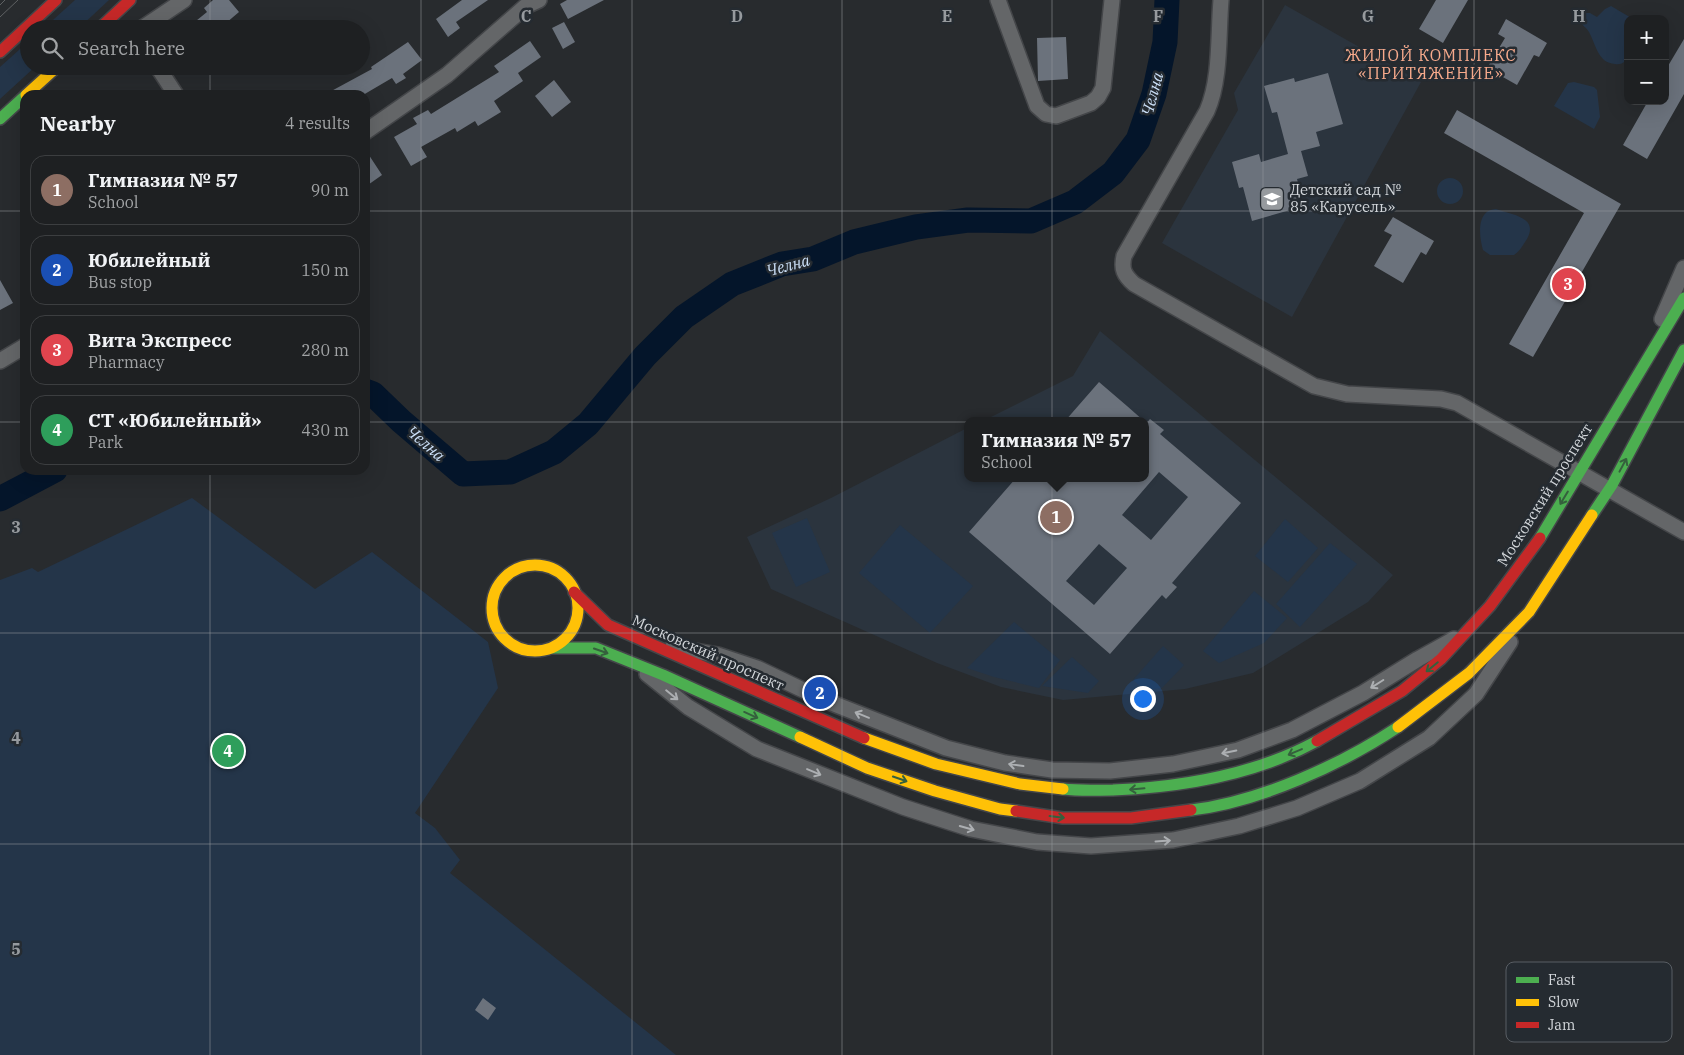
<!DOCTYPE html>
<meta charset="utf-8">
<style>
body{margin:0;font-family:"IBM Plex Serif",serif;background:#26282a;color:#f1f3f6}
.controls{position:absolute;right:15px;top:15px;display:grid;overflow:hidden;border-radius:10px;box-shadow:0 5px 20px #0002}
.controls button{width:45px;height:45px;display:grid;place-items:center;padding:0;border:0;border-bottom:1px solid #3c3e40;background:#1e2022;color:#f1f3f6;font:25px sans-serif}
.you{position:absolute;left:1142px;top:698px;width:18px;height:18px;margin:-12px;border:4px solid #fff;border-radius:50%;background:#1a73e8;box-shadow:0 0 0 8px #1a73e833}
.badge{display:grid;place-items:center;width:32px;height:32px;border-radius:50%;background:#969a9e;color:#fff;font-size:16px;font-weight:700}
.pin{position:absolute;translate:-50% -50%;border:2px solid #fff;box-shadow:0 1px 5px #0006}
.popup{position:absolute;left:964px;top:417px;width:185px;height:65px;box-sizing:border-box;display:grid;place-content:center;border-radius:10px;background:#1e2022;filter:drop-shadow(0 1px 4px #0005);font-size:16px;white-space:nowrap;color:#a1a3a5}
.popup b{font-size:19px;color:#f1f3f6}
.popup::after{content:'';position:absolute;left:50%;top:100%;margin-left:-10px;border:10px solid transparent;border-top-color:#1e2022}
.list{margin:0;padding:0;list-style:none}
h2{display:flex;justify-content:space-between;align-items:center;height:65px;margin:0;padding:0 20px;font-size:21px}
h2 small{font-size:16px;font-weight:400;color:#a1a3a5}
.list li{display:grid;grid-template-columns:32px 1fr auto;gap:15px;align-items:center;box-sizing:border-box;height:70px;margin:0 10px 10px;padding:0 10px;border:1px solid #3c3e40;border-radius:15px}
.list b{display:block;font-size:19px;white-space:nowrap}
.list p{margin:0;font-size:16px;white-space:nowrap;color:#a1a3a5}
.list em{font-size:16px;font-style:normal;color:#a1a3a5}
.icon{flex:none;width:28px;height:28px;fill:none;stroke:currentColor;stroke-width:2;stroke-linecap:round;stroke-linejoin:round}
.map{position:relative;flex:none;width:1684px;height:1055px;overflow:hidden}
.search{position:absolute;background:#1e2022;box-shadow:0 5px 20px #0002;left:20px;top:20px;width:350px;height:55px;display:flex;align-items:center;gap:12px;box-sizing:border-box;padding:0 18px;border-radius:28px;color:#a1a3a5;font-size:19px}
.panel{position:absolute;background:#1e2022;box-shadow:0 5px 20px #0002;left:20px;top:90px;width:350px;height:385px;border-radius:15px}
.map>svg:first-child{display:block}
.built{fill:#2b343e}
.green{fill:#243549}
.lines{fill:none;stroke-linecap:round;stroke-linejoin:round}
.river{stroke:#04152a;stroke-width:25}
.building{fill:#6b727c;fill-rule:evenodd}
.street-casing{stroke:#444649;stroke-width:18}
.fast-casing{stroke:#444649;stroke-width:14}
.slow-casing{stroke:#444649;stroke-width:14}
.jam-casing{stroke:#444649;stroke-width:14}
.street{stroke:#646668;stroke-width:15}
.fast{stroke:#4caf50;stroke-width:11}
.slow{stroke:#ffc107;stroke-width:11}
.jam{stroke:#c62828;stroke-width:11}
.tram{stroke:#5e6163;stroke-width:1}
.oneway{stroke:#35603d}
.oneway2{stroke:#acafb2}
.grid{fill:none;stroke:#969a9e;stroke-width:1;stroke-opacity:0.55}
.labels{text-anchor:middle;stroke-width:5;stroke-linejoin:round;paint-order:stroke}
.poi-label{font-size:15px;fill:#d2d6da;stroke:#252b31;text-anchor:start}
.street-label{font-size:15px;fill:#d2d6da;stroke:#252b31}
.neighbourhood-label{font-size:16px;letter-spacing:1px;fill:#f7aa8c;stroke:#252b31}
.water-label{font-size:16px;font-style:italic;fill:#cce0f8;stroke:#252b31}
.key{fill:#252b31;stroke:#595e64;stroke-width:1}
.key-label{font-size:14px;fill:#d2d6da}
.grid-label{font-size:16px;text-anchor:middle;font-weight:bold;fill:#969a9e;stroke:#252b31;stroke-width:5;stroke-linejoin:round;paint-order:stroke}
</style>
<div class="map">
<svg width="1684" height="1055" viewBox="0 0 1684 1055">
<rect width="100%" height="100%" fill="#282b2e"/>
<!-- built -->
<path class="built" d="M1285 5 1421 82 1292 317 1162 243 1238 110 1234 93Z
M1100 331 1393 575 1368 602 1253 673 1185 689 1063 700 1001 687 937 663 771 589 747 537 831 498 967 428V478H1145V421H983L1073 376Z"/>
<!-- green -->
<path class="green" d="M75 0H109L78 29H43Z
M1611 6 1633 19H1628V57C1625 62 1622 65 1615 64 1598 63 1596 45 1589 32 1586 27 1582 26 1580 20L1584 13H1590L1597 17 1605 9Z
M29 41V66H36L0 99V67Z
M1574 82 1594 87 1597 90 1600 117 1594 129 1554 106 1568 83Z
M1437 191a13 13 0 1 1 26 0a13 13 0 1 1-26 0Z
M1496 209C1512 215 1539 217 1527 239 1523 245 1520 251 1514 255H1490L1483 250C1479 236 1476 210 1496 209Z
M192 498 315 589 372 552 488 642 498 688 415 813 435 828 460 860 450 873 676 1055H0V580L32 568 38 572Z
M807 518 830 572 796 587 772 533Z
M1285 519 1318 548 1288 582 1255 556Z
M900 525 973 586 930 633 859 573Z
M1330 543 1357 564 1300 627 1276 604Z
M1254 591 1287 618 1264 643 1219 663 1203 651Z
M1014 622 1060 660 1039 688 994 677 967 668Z
M1163 646 1184 665 1162 688 1145 690 1133 680Z
M1072 657 1099 681 1088 693 1042 686Z"/>
<g class="lines">
<!-- river -->
<path class="river" d="M365 391 373 394 401 421 463 474 510 472 554 452 588 424 645 356 684 317 732 284 782 264 813 259 854 242 916 227 968 220 1031 221 1075 202 1113 173 1138 140 1154 94 1165 42 1167 0
M0 499 55 470"/>
</g>
<!-- building -->
<path class="building" d="M213 0H229L239 12 219 29H186L207 12 204 8Z
M462 0H488L456 22 460 28 448 37 436 19Z
M567 0H604L568 19 560 4Z
M1436 0H1468L1443 43 1419 29Z
M1506 19 1547 43 1539 57 1534 55 1517 85 1487 68 1505 38 1498 34Z
M564 22 575 42 563 49 552 28Z
M1066 37 1068 79 1038 81 1037 38Z
M1684 39V94L1647 159 1623 145 1648 101H1665V71Z
M530 41 541 57 518 73 523 81 494 101 501 112 478 126 475 121 457 132 455 128 421 147 427 157 411 166 394 137 417 124 413 118 428 110 431 114 499 72 494 66Z
M408 42 422 60 403 74 406 78 396 84 392 78 363 95H324L372 69 371 67Z
M1328 73 1343 124 1316 132 1320 146 1301 151 1308 176 1297 179 1304 206 1252 221 1243 187 1239 188 1232 162 1259 154 1261 162 1288 154 1277 112 1272 113 1264 86 1294 78 1295 82Z
M554 80 571 102 552 117 535 96Z
M1457 110 1621 204 1533 357 1509 344 1584 213 1444 133Z
M365 149 382 175 365 187Z
M1393 217 1434 241 1426 255 1421 252 1403 283 1374 266 1392 235 1384 231Z
M0 280 13 303 0 310Z
M1099 382 1127 406 1144 421H1065Z
M1150 419 1164 430 1160 434 1241 503 1172 583 1177 587 1166 599 1162 595 1110 654 969 532 1016 478H1145V425ZM1159 472 1188 497 1151 540 1122 515ZM1099 544 1127 568 1094 605 1066 581Z
M483 998 496 1008 488 1020 475 1010Z"/>
<g class="lines">
<defs>
<path id="street" d="M998 0 1037 106 1046 114 1056 116 1091 103 1098 97 1103 88 1112 0
M1221 0C1218 35 1221 79 1207 111L1124 256C1121 269 1124 275 1134 284L1314 386 1347 394 1441 399 1457 403 1684 532
M141 29 184 0
M157 66 176 95
M365 132 447 75 526 6 539 0
M1662 319 1684 268
M0 361 25 346
M673 647 718 655 757 668 824 700 946 748 1005 763 1052 770 1110 771 1173 764 1238 750 1292 730 1363 693 1418 659 1454 639
M647 674 688 707 757 749 903 807 971 829 1037 842 1091 846 1173 840 1239 826 1297 808 1360 781 1429 738 1476 694 1510 642"/>
<path id="fast" d="M0 119 25 96
M1592 515 1612 485 1684 350
M1540 538 1684 298
M553 648H596L663 675 800 737
M1063 789C1080 791 1096 790 1113 790 1183 787 1255 775 1317 741
M1191 810C1259 802 1341 765 1398 727"/>
<path id="slow" d="M26 95 58 66
M492 608a43 43 0 1 1 86 0a43 43 0 1 1-86 0Z
M1398 727 1469 673 1529 612 1592 515
M800 737 867 768 935 791 1000 809 1016 811
M864 738 936 764 1020 784 1063 789"/>
<path id="jam" d="M99 29 130 0
M0 52 56 0
M574 592 608 625 864 738
M1317 741 1402 691 1441 659 1490 606 1540 538
M1016 811 1063 818H1131L1191 810"/>
</defs>
<!-- street casing -->
<use href="#street" class="street-casing"/>
<!-- fast casing -->
<use href="#fast" class="fast-casing"/>
<!-- slow casing -->
<use href="#slow" class="slow-casing"/>
<!-- jam casing -->
<use href="#jam" class="jam-casing"/>
<!-- street -->
<use href="#street" class="street"/>
<!-- fast -->
<use href="#fast" class="fast"/>
<!-- slow -->
<use href="#slow" class="slow"/>
<!-- jam -->
<use href="#jam" class="jam"/>
<!-- tram -->
<path class="tram" d="M0 5 5 0
M0 17 18 0"/>
</g>
<!-- one-way arrows -->
<defs><path id="oneway-shaft" d="M-6 0H5M1.5-3L5.5 0L1.5 3" fill="none" stroke-width="1.6" stroke-linecap="round" stroke-linejoin="round" transform="scale(1.25)"/></defs>
<g class="oneway">
<use href="#oneway-shaft" transform="translate(1623 465) rotate(-62)"/>
<use href="#oneway-shaft" transform="translate(1564 498) rotate(121)"/>
<use href="#oneway-shaft" transform="translate(601 651) rotate(19)"/>
<use href="#oneway-shaft" transform="translate(1432 667) rotate(141)"/>
<use href="#oneway-shaft" transform="translate(751 715) rotate(24)"/>
<use href="#oneway-shaft" transform="translate(1295 752) rotate(157)"/>
<use href="#oneway-shaft" transform="translate(900 779) rotate(19)"/>
<use href="#oneway-shaft" transform="translate(1137 789) rotate(175)"/>
<use href="#oneway-shaft" transform="translate(1057 817) rotate(7)"/>
</g>
<g class="oneway2">
<use href="#oneway-shaft" transform="translate(1377 684) rotate(148)"/>
<use href="#oneway-shaft" transform="translate(672 695) rotate(39)"/>
<use href="#oneway-shaft" transform="translate(862 715) rotate(-158)"/>
<use href="#oneway-shaft" transform="translate(1229 752) rotate(168)"/>
<use href="#oneway-shaft" transform="translate(1016 765) rotate(-172)"/>
<use href="#oneway-shaft" transform="translate(814 772) rotate(23)"/>
<use href="#oneway-shaft" transform="translate(967 828) rotate(16)"/>
<use href="#oneway-shaft" transform="translate(1163 841) rotate(-4)"/>
</g>
<!-- grid -->
<path class="grid" d="M210 0V29M421 0V1055M632 0V1055M842 0V1055M1052 0V1055M1263 0V1055M1474 0V1055M210 66V95M0 211H25M365 211H1684M0 422H25M365 422H1684M210 470V1055M0 633H1684M0 844H1684"/>
<!-- icons -->
<defs>
<symbol id="school-square" viewBox="-11 -11 22 22"><rect x="-9" y="-9" width="18" height="18" rx="4" fill="#969a9e" stroke="#252b31"/><path d="M0-5L7-2L0 1L-7-2ZM-4 1L0 2.5L4 1V4Q0 6-4 4Z" fill="#fff"/></symbol>
</defs>
<g fill-rule="evenodd">
<use href="#school-square" x="1258" y="185" width="28" height="28"/>
</g>
<g class="labels">
<!-- poi labels -->
<g class="poi-label">
<text x="1290" y="195">Детский сад №<tspan x="1290" dy="17">85 «Карусель»</tspan></text>
</g>
<!-- street labels -->
<g class="street-label">
<text transform="translate(1545 495) rotate(-58)" y="5">Московский проспект</text>
<text transform="translate(708 653) rotate(24)" y="5">Московский проспект</text>
</g>
<!-- neighbourhood labels -->
<g class="neighbourhood-label">
<text x="1431" y="61">ЖИЛОЙ КОМПЛЕКС<tspan x="1431" dy="18">«ПРИТЯЖЕНИЕ»</tspan></text>
</g>
<!-- water labels -->
<g class="water-label">
<text transform="translate(1152 94) rotate(-75)" y="6">Челна</text>
<text transform="translate(788 265) rotate(-15)" y="6">Челна</text>
<text transform="translate(426 443) rotate(41)" y="6">Челна</text>
</g>
</g>
<!-- legend -->
<rect x="1506" y="962" width="166" height="80" rx="8" class="key"/>
<rect x="1516" y="977" width="23" height="6" fill="#4caf50"/>
<rect x="1516" y="999" width="23" height="7" fill="#ffc107"/>
<rect x="1516" y="1022" width="23" height="6" fill="#c62828"/>
<g class="key-label">
<text x="1548" y="985">Fast</text>
<text x="1548" y="1007">Slow</text>
<text x="1548" y="1030">Jam</text>
</g>
<g class="grid-label">
<text x="526" y="22">C</text>
<text x="737" y="22">D</text>
<text x="947" y="22">E</text>
<text x="1158" y="22">F</text>
<text x="1368" y="22">G</text>
<text x="1579" y="22">H</text>
<text x="16" y="533">3</text>
<text x="16" y="744">4</text>
<text x="16" y="955">5</text>
</g>
</svg>
<div class="controls">
<button>+</button>
<button>−</button>
</div>
<div class="you"></div>
<div class="pin badge" style="left:1056px;top:517px;background:#8d6e63">1</div>
<div class="popup"><b>Гимназия № 57</b>School</div>
<div class="pin badge" style="left:820px;top:693px;background:#1a4fb4">2</div>
<div class="pin badge" style="left:1568px;top:284px;background:#e0444e">3</div>
<div class="pin badge" style="left:228px;top:751px;background:#2e9e5b">4</div>
<div class="search"><svg class="icon" aria-label="search" viewBox="0 0 24 24"><circle cx="10" cy="10" r="6"/><path d="M15 15l6 6"/></svg>Search here</div>
<section class="panel">
<h2>Nearby<small>4 results</small></h2>
<ul class="list">
<li><span class="badge" style="background:#8d6e63">1</span><div><b>Гимназия № 57</b><p>School</p></div><em>90 m</em></li>
<li><span class="badge" style="background:#1a4fb4">2</span><div><b>Юбилейный</b><p>Bus stop</p></div><em>150 m</em></li>
<li><span class="badge" style="background:#e0444e">3</span><div><b>Вита Экспресс</b><p>Pharmacy</p></div><em>280 m</em></li>
<li><span class="badge" style="background:#2e9e5b">4</span><div><b>СТ «Юбилейный»</b><p>Park</p></div><em>430 m</em></li>
</ul>
</section>
</div>
